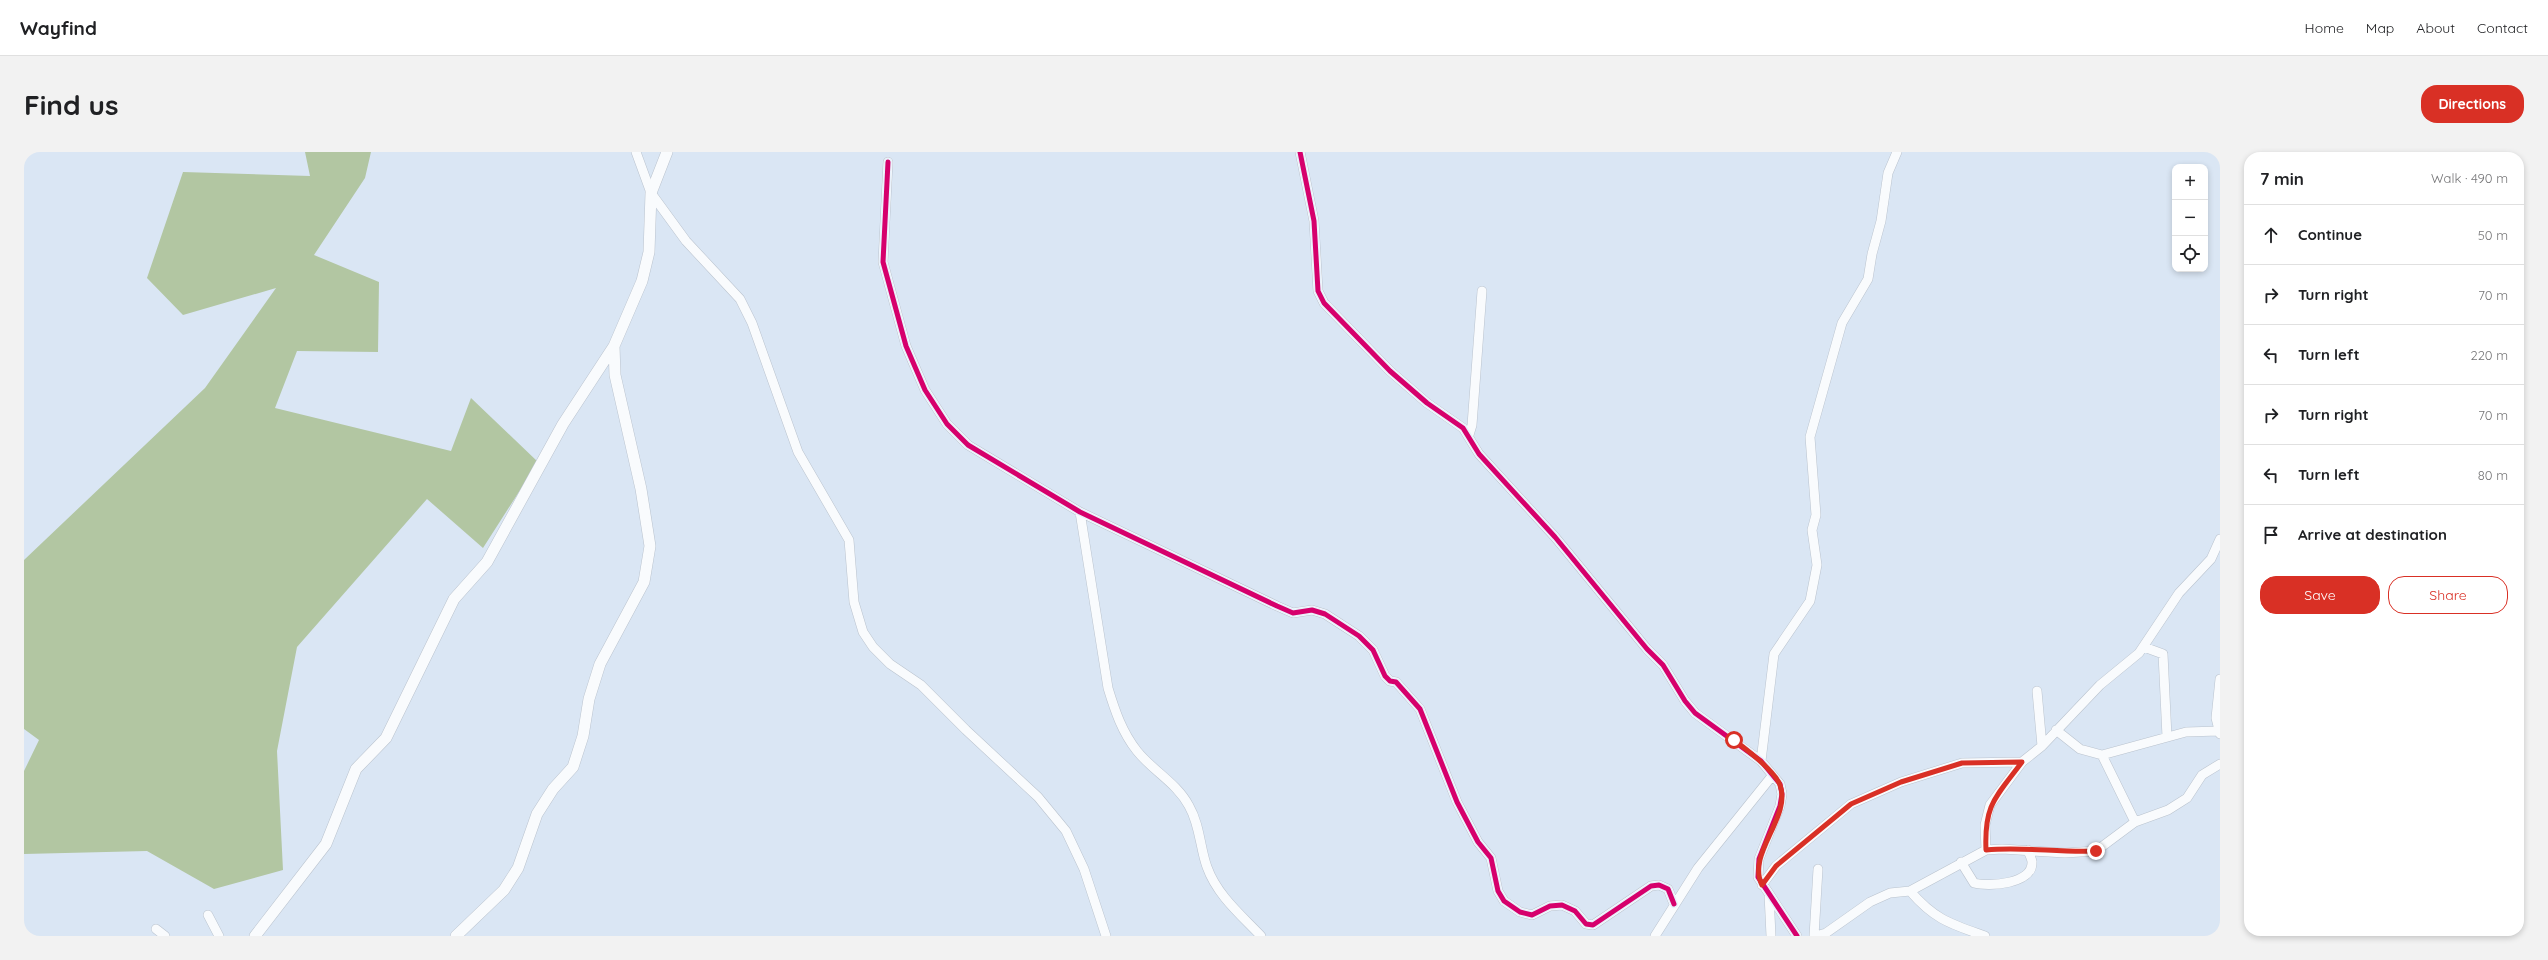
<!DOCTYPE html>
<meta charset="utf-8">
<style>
body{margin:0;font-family:Quicksand,sans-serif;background:#f2f2f2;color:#202124}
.controls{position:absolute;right:12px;top:12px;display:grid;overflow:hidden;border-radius:8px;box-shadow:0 2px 6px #0003}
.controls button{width:36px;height:36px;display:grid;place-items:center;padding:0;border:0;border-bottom:1px solid #e0e0e0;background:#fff;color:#202124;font:20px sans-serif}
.stop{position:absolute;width:12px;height:12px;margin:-9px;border:3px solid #d93025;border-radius:50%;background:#fff}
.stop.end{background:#d93025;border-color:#fff;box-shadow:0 1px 4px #0008}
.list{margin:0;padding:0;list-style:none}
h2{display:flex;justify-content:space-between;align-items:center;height:52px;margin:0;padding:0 16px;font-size:17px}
h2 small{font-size:13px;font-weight:400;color:#757577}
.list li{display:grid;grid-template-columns:26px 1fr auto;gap:12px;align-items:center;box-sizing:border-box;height:60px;padding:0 16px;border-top:1px solid #e0e0e0}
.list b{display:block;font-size:15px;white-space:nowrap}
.list em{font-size:13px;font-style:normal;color:#757577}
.actions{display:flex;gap:8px;padding:12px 16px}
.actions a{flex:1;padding:9px 0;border:1px solid #d93025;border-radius:16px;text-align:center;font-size:14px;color:#d93025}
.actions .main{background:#d93025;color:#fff}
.icon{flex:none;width:22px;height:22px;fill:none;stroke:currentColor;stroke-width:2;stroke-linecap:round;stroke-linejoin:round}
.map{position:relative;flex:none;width:2196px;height:784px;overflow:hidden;border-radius:16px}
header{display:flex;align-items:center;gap:24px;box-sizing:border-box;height:56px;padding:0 20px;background:#fff;border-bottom:1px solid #e0e0e0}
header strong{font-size:19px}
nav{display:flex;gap:22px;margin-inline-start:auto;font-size:14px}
.intro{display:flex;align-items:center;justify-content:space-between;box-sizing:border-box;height:96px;padding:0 24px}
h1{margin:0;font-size:28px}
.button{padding:10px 18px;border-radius:16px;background:#d93025;color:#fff;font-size:14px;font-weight:700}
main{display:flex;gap:24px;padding:0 24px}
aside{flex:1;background:#fff;border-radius:16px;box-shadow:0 2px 6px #0003}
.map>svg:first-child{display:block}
.forest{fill:#b2c6a2}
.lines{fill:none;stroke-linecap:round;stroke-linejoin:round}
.minor-casing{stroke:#bac3ce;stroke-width:10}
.tertiary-casing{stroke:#bac3ce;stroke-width:12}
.minor{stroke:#f9fbfd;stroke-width:9}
.tertiary{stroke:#f9fbfd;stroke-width:11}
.cycleway-casing{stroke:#e8f1fb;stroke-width:8}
.cycleway{stroke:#d6006c;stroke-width:5}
.route{stroke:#d93025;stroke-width:5}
</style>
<header>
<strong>Wayfind</strong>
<nav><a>Home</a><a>Map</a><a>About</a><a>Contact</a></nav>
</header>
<div class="intro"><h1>Find us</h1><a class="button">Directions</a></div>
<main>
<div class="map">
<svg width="2196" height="784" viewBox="0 0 2196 784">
<rect width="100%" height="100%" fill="#dae6f4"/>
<!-- forest -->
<path class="forest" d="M281 0H347L341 26 290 103 355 130 354 200 273 199 251 256 427 299 447 246 514 310 459 396 403 347 273 495 253 599 259 718 190 737 123 699 0 702V619L15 588 0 577V408L181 236 252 136 159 163 123 126 159 20 286 24Z"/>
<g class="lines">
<defs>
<path id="minor" d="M612 0 627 41 662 89 716 147 728 171 774 300 825 388 830 450 839 480 849 495 866 512 897 533 942 578 1014 645 1042 679 1060 717 1082 784
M1276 0 1290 69 1294 139 1300 151 1366 219 1403 251 1439 276 1455 302 1531 385 1623 497 1639 513 1661 549 1671 561 1737 609 1756 632 1758 642 1756 654 1735 707 1734 725 1773 784
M864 10 859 110 882 194 901 238 923 272 944 293 1056 360 1253 454 1269 461 1288 458 1301 462 1335 484 1349 498 1361 524 1366 529 1372 530 1396 557 1433 650 1454 690 1467 706 1474 739 1480 749 1496 760 1508 763 1526 754 1538 753 1551 759 1562 772 1569 773 1627 734 1635 733 1644 737 1650 752
M1445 283 1448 273 1458 139
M1056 360 1084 536C1091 559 1098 580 1113 599 1129 619 1153 631 1165 654 1176 673 1176 696 1183 715 1193 743 1217 763 1237 784
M2120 495 2139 502 2143 585
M2196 527 2192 566 2196 582
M2013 539 2018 594
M2032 578 2056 597 2078 603 2162 580 2195 579
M2078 603 2111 670
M1737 609 1750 502 1786 449 1793 413 1788 378 1792 363 1786 285 1818 171 1844 127 1848 102 1857 69 1864 21 1873 0
M1962 698 1961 673 1966 653 1998 610 2018 594 2076 533 2115 501 2155 441 2187 407 2196 387
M1937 710 1950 731C1965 735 2009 732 2008 710 2008 707 2005 702 2004 698
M1738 733 1752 714 1827 652 1877 630 1938 611 1998 610
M1886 739C1911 768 1927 772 1961 784
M1745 742 1747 784
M184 763 195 784
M132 777 141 784
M1631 784 1674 716 1748 624
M1790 784 1794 717
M1792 784 1802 781 1846 750 1866 741 1886 739 1962 698 1978 697 2041 701 2072 699 2111 670 2144 658 2163 646 2178 623 2196 612"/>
<path id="tertiary" d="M231 784 302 692 332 617 362 586 430 447 463 410 539 272 590 194
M432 784 480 738 494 716 513 662 529 637 549 615 559 584 565 547 576 512 620 430 626 394 617 337 591 223 590 194 618 129 625 100 627 41 643 0"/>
</defs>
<!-- minor casing -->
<use href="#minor" class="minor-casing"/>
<!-- tertiary casing -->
<use href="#tertiary" class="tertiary-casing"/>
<!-- minor -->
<use href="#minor" class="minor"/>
<!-- tertiary -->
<use href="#tertiary" class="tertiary"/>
<defs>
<path id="cycleway" d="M1276 0 1290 69 1294 139 1300 151 1366 219 1403 251 1439 276 1455 302 1531 385 1623 497 1639 513 1661 549 1671 561 1737 609 1756 632 1758 642 1756 654 1735 707 1734 725 1773 784
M864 10 859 110 882 194 901 238 923 272 944 293 1056 360 1253 454 1269 461 1288 458 1301 462 1335 484 1349 498 1361 524 1366 529 1372 530 1396 557 1433 650 1454 690 1467 706 1474 739 1480 749 1496 760 1508 763 1526 754 1538 753 1551 759 1562 772 1569 773 1627 734 1635 733 1644 737 1650 752"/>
</defs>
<!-- cycleway casing -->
<use href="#cycleway" class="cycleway-casing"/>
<!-- cycleway -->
<use href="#cycleway" class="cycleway"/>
</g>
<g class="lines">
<!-- route -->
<path class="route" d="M1710 588C1722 597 1751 619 1756 633 1768 665 1722 702 1738 733L1752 714 1827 652 1877 630 1938 611 1998 610C1972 645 1960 652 1962 698 1998 694 2035 701 2072 699"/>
</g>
</svg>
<div class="controls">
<button>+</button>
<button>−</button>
<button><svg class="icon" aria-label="locate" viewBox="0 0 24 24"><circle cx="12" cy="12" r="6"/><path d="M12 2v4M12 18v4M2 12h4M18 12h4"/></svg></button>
</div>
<div class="stop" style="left:1710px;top:588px"></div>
<div class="stop end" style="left:2072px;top:699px"></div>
</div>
<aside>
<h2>7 min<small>Walk · 490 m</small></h2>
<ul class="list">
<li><svg class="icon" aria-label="ahead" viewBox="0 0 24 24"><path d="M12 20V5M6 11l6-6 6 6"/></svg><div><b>Continue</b></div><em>50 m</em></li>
<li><svg class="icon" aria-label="right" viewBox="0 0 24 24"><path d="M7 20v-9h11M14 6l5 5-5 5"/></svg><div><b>Turn right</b></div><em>70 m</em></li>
<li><svg class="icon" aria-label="left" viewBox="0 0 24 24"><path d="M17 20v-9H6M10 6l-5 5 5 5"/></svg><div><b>Turn left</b></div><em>220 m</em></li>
<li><svg class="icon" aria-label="right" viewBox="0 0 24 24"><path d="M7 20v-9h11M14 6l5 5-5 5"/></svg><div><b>Turn right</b></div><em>70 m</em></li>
<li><svg class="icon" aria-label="left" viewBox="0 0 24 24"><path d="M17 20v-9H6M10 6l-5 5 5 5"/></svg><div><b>Turn left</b></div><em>80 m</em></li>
<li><svg class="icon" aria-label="arrive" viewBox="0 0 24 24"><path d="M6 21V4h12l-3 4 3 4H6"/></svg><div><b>Arrive at destination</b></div></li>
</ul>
<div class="actions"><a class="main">Save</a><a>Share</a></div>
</aside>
</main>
